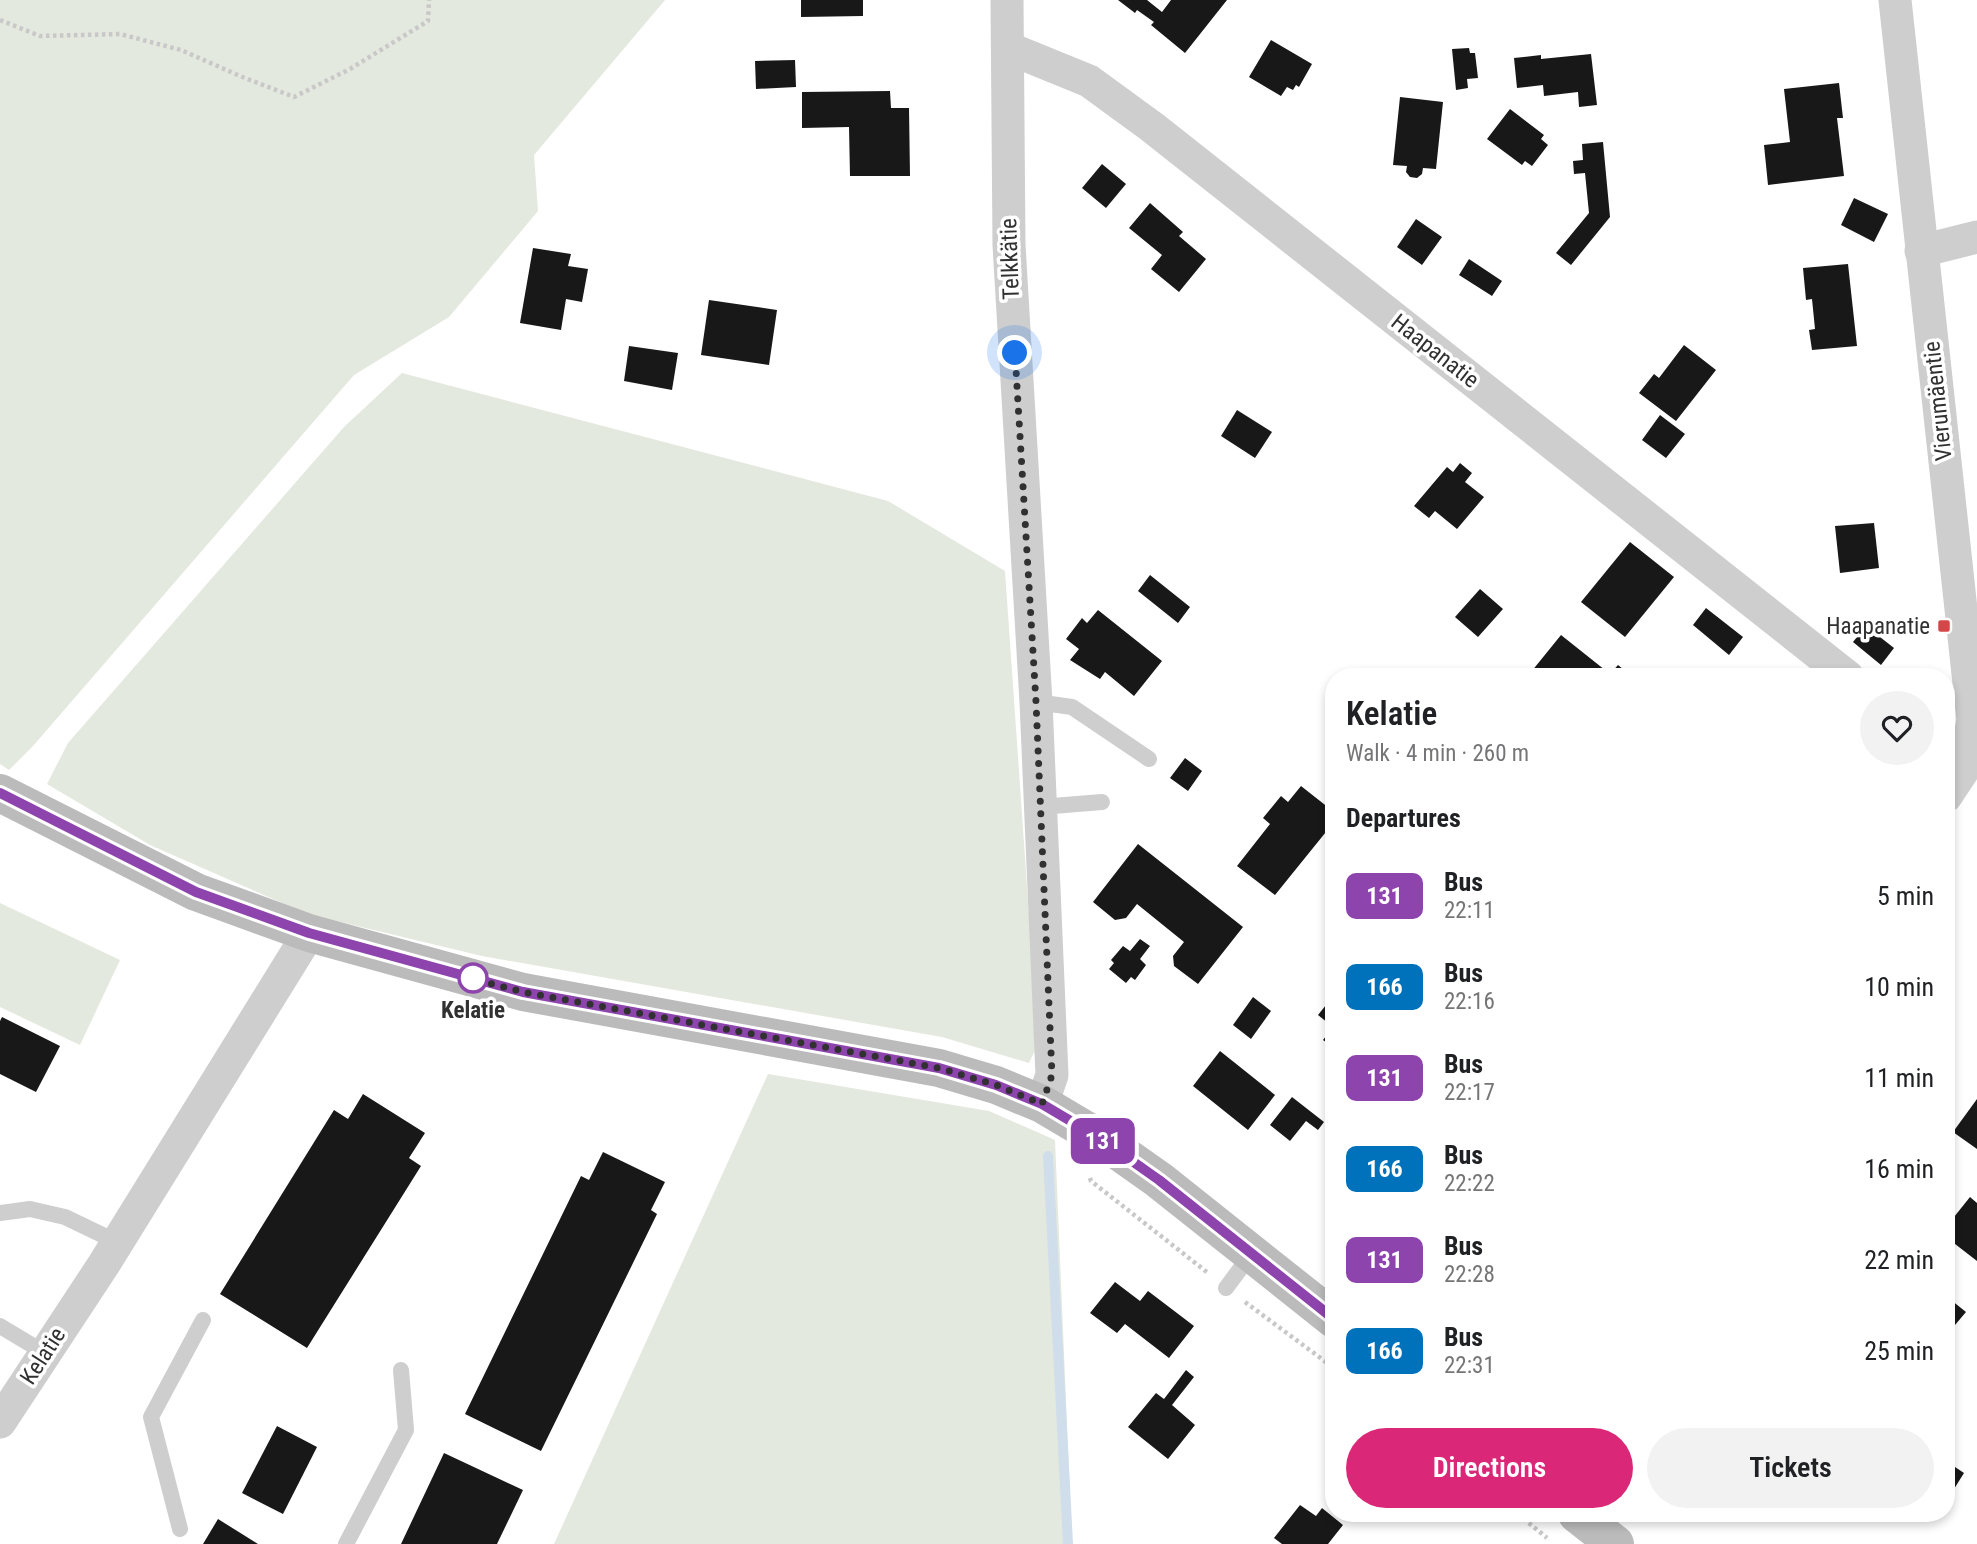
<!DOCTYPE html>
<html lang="en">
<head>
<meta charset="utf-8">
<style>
  :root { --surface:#fff; --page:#f2f2f2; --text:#202124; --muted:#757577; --accent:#db2777 }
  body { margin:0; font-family:"Roboto Condensed",sans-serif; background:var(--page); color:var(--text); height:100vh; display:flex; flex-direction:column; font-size:26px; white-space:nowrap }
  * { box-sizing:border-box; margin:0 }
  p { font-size:23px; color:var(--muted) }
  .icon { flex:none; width:38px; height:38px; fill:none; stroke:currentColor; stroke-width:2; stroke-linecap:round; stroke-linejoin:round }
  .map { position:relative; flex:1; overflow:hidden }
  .drawer { position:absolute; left:1325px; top:668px; width:630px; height:854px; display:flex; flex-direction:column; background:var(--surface); border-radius:28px; box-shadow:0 4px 10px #0003 }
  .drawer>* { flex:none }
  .badge { padding:0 14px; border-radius:10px; font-size:24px; line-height:46px }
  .you { position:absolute; width:35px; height:35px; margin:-18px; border:5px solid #fff; border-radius:50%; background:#1a73e8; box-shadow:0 0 0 10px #1a73e833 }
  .map>.badge { position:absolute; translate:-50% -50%; box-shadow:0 0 0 4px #fff }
  h2 { padding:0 21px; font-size:26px; line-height:63px }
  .round { display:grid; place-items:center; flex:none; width:74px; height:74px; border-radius:37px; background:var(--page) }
  .overview { display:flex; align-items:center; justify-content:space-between; height:119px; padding:0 21px }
  h1 { font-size:33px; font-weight:600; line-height:52px }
  .button { display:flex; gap:14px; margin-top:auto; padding:14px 21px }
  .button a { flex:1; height:80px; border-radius:42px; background:var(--accent); color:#fff; font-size:28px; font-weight:600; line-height:80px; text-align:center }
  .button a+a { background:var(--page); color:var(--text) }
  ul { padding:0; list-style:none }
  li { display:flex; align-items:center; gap:21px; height:91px; padding:0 21px }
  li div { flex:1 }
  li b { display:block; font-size:26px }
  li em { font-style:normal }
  li .badge { min-width:77px; font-weight:700; text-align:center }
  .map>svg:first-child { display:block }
  .green { fill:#e3e9de }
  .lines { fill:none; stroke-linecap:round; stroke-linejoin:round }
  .stream { stroke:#cfdeea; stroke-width:10 }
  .building { fill:#181818 }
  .path { stroke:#c8c8c8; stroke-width:4.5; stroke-dasharray:3.5 3.5; stroke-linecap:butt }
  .service { stroke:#cecece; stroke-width:16 }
  .minor { stroke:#cecece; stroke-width:33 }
  .secondary { stroke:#bbb; stroke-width:38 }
  .line-casing { stroke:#fff; stroke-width:16 }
  .line { stroke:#8e44ad; stroke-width:10 }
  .walk { stroke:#313131; stroke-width:7; stroke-dasharray:0 12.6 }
  .poi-dot { fill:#d54648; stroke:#fff; stroke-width:2.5 }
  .stop-dot { fill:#fff; stroke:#8e44ad; stroke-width:3.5 }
  .labels { text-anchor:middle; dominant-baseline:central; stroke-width:7; stroke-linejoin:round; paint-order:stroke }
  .street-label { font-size:23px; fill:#313131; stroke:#fff }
  .poi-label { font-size:23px; fill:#313131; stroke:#fff; text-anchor:end }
  .stop-label { font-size:23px; font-weight:bold; fill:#313131; stroke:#fff }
</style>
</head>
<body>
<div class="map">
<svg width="1977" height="1544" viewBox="0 0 1977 1544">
  <rect width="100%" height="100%" fill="#fff"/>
  <g class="green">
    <polygon points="0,0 665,0 534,155 538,211 449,317 354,375 33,746 9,770 0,764"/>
    <polygon points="402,373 888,501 1005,571 1038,1044 1029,1063 942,1037 482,956 307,914 150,845 47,784 68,743 344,427"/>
    <polygon points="0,903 120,960 80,1045 0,1007"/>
    <polygon points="768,1074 989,1111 1055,1140 1072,1544 554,1544"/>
  </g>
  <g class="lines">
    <polyline class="stream" points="1048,1156 1068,1544"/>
  </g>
  <g class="building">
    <polygon points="801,0 863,0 863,16 801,17"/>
    <polygon points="1118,0 1147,0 1162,12 1171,0 1227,0 1185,53 1151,25 1154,22 1137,10 1135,13"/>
    <polygon points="1271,40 1312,64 1299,87 1296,85 1293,90 1287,87 1281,96 1249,77"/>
    <polygon points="1469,48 1470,53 1475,53 1478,78 1467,79 1468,88 1456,90 1452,49"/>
    <polygon points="1591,54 1597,105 1579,107 1578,92 1544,96 1543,85 1517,88 1514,58 1541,55 1541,59"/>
    <polygon points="795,60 796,87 756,89 755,61"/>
    <polygon points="1839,83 1843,118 1837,118 1844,176 1768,185 1764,145 1790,142 1784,89"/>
    <polygon points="890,91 891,108 909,108 910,176 850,176 849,127 802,128 802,92"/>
    <polygon points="1400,97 1443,102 1436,169 1423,168 1422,174 1417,178 1410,177 1406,172 1407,166 1393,165"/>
    <polygon points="1510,109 1544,135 1541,139 1548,145 1532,166 1525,161 1522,165 1487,139"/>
    <polygon points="1603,142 1610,217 1571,265 1556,253 1589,213 1585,173 1574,174 1573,161 1583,160 1582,144"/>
    <polygon points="1102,164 1126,184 1106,208 1082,188"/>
    <polygon points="1854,198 1888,214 1874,242 1841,225"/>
    <polygon points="1150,203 1183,232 1179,236 1206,259 1179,292 1151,269 1162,255 1129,228"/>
    <polygon points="1416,219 1442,237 1422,265 1397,247"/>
    <polygon points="533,248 571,254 568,266 588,269 582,302 566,299 561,330 520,323"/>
    <polygon points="1469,259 1502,281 1492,296 1459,275"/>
    <polygon points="1848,264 1857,346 1812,350 1809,330 1815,329 1812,299 1806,300 1803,268"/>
    <polygon points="709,300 777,310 769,365 701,355"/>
    <polygon points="1684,345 1716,370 1676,421 1639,393 1654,374 1659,378"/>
    <polygon points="629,346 678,353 672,390 624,381"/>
    <polygon points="1237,410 1272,432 1255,458 1221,436"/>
    <polygon points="1660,415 1685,434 1666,458 1642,440"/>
    <polygon points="1460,463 1472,473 1465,482 1484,497 1457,529 1435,511 1429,518 1414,506 1447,467 1453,472"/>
    <polygon points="1874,523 1879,568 1840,573 1835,526"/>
    <polygon points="1630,542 1674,577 1625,637 1581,602"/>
    <polygon points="1150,575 1190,607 1178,623 1138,591"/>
    <polygon points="1480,589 1503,609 1478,637 1455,617"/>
    <polygon points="1706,608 1743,637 1729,655 1693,625"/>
    <polygon points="1098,610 1162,661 1134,696 1105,672 1100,679 1070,660 1079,649 1066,639 1082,618 1087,623"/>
    <polygon points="1866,626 1894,648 1881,665 1853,642"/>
    <polygon points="1561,635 1610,674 1618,665 1633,677 1527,677"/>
    <polygon points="1185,758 1202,771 1188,791 1170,778"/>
    <polygon points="1301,786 1334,812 1334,822 1275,895 1237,866 1270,824 1263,818 1281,796 1288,802"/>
    <polygon points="1138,844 1243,927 1198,984 1174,966 1173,956 1184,942 1137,904 1126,918 1115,920 1093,902"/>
    <polygon points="1140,939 1150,946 1140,959 1146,965 1135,980 1131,977 1126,983 1109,969 1114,963 1111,960 1123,946 1130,951"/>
    <polygon points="1334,995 1334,1048 1323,1040 1333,1027 1318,1015"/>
    <polygon points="1253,997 1271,1011 1251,1039 1233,1025"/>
    <polygon points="2,1017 60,1046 36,1092 0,1074 0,1021"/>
    <polygon points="1220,1051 1275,1095 1248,1130 1193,1086"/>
    <polygon points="363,1094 425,1133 409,1158 421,1166 307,1348 220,1294 334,1110 348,1119"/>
    <polygon points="1292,1097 1324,1122 1318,1130 1306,1121 1290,1141 1270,1125"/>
    <polygon points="1977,1099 1977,1149 1953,1132"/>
    <polygon points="603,1152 665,1182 651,1210 657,1214 541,1451 465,1414 581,1176 589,1180"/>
    <polygon points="1970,1197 1977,1203 1977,1261 1946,1237 1946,1227"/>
    <polygon points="1115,1282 1140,1301 1148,1291 1194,1326 1169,1358 1125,1324 1117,1333 1090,1313"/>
    <polygon points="1946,1296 1966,1312 1955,1325 1950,1321 1946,1327"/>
    <polygon points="1186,1370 1194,1377 1172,1405 1195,1425 1168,1459 1128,1427 1156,1393 1164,1399"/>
    <polygon points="277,1426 317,1447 283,1514 242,1493"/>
    <polygon points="444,1453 523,1490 497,1544 401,1544"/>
    <polygon points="1946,1461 1964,1473 1954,1489 1946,1484"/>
    <polygon points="1300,1505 1316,1516 1322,1508 1343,1525 1328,1544 1282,1544 1274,1538"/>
    <polygon points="218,1519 258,1544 203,1544"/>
  </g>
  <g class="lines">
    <g class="path">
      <polyline points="0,20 40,36 120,34 181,50 240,76 294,97 350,69 428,21 429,0"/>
      <polyline points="1090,1178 1091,1181 1208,1273"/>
      <polyline points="1245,1302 1334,1368"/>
      <polyline points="1518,1514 1547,1538"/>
    </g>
    <g class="service">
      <polyline points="1036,702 1072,707 1149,759"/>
      <polyline points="1040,807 1102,802"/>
      <polyline points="0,1213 30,1209 65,1217 117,1242"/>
      <polyline points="1226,1288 1252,1253"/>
      <polyline points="0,1326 45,1353"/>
      <polyline points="180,1529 151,1417 203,1320"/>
      <polyline points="346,1544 406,1430 401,1370"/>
    </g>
    <g class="minor">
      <polyline points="1007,0 1009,245 1036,702 1052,1075 1042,1104"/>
      <polyline points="1895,0 1973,720 1964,769 1946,796"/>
      <polyline points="1008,48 1089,81 1152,127 1848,677"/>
      <polyline points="1921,251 1977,237"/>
      <polyline points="0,1422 104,1264 309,933"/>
    </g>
    <g class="secondary">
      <polyline points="0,793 196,892 309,933 523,992 939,1068 996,1085 1042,1104 1101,1139 1159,1180 1334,1319"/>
      <polyline points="1577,1514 1615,1544"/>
    </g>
  </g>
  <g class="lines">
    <g class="line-casing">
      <polyline id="line" points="0,793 196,892 309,933 523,992 939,1068 996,1085 1042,1104 1101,1139 1159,1180 1334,1319"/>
    </g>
    <use href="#line" class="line"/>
    <polyline class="walk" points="473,978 470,978 523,992 939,1068 996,1085 1042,1104 1052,1075 1036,702 1015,353"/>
  </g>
  <rect class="poi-dot" x="1937" y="619" width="14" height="14" rx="3.5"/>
  <circle class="stop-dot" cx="473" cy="978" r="14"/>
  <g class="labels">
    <g class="street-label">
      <text transform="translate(1010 259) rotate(-92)">Telkkätie</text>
      <text transform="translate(1435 351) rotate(38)">Haapanatie</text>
      <text transform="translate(1938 401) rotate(-96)">Vierumäentie</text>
      <text transform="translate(43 1356) rotate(-57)">Kelatie</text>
    </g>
    <g class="poi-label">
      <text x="1930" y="626">Haapanatie</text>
    </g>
    <g class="stop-label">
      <text x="473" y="1010">Kelatie</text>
    </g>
  </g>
</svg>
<div class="you" style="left:1015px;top:353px"></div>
<b class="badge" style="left:1103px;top:1141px;background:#8e44ad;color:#fff">131</b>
<section class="drawer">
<div class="overview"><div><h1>Kelatie</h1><p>Walk · 4 min · 260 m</p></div><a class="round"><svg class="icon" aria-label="heart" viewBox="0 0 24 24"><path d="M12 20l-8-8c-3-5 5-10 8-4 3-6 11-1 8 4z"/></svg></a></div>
<h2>Departures</h2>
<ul>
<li><span class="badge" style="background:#8e44ad;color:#fff">131</span><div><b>Bus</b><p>22:11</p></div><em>5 min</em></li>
<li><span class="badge" style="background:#0072bc;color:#fff">166</span><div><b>Bus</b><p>22:16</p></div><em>10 min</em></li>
<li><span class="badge" style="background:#8e44ad;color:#fff">131</span><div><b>Bus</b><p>22:17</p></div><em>11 min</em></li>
<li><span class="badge" style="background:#0072bc;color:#fff">166</span><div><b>Bus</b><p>22:22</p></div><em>16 min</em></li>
<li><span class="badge" style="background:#8e44ad;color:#fff">131</span><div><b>Bus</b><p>22:28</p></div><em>22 min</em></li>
<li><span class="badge" style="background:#0072bc;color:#fff">166</span><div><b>Bus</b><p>22:31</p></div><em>25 min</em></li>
</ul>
<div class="button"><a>Directions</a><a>Tickets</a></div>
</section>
</div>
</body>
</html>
